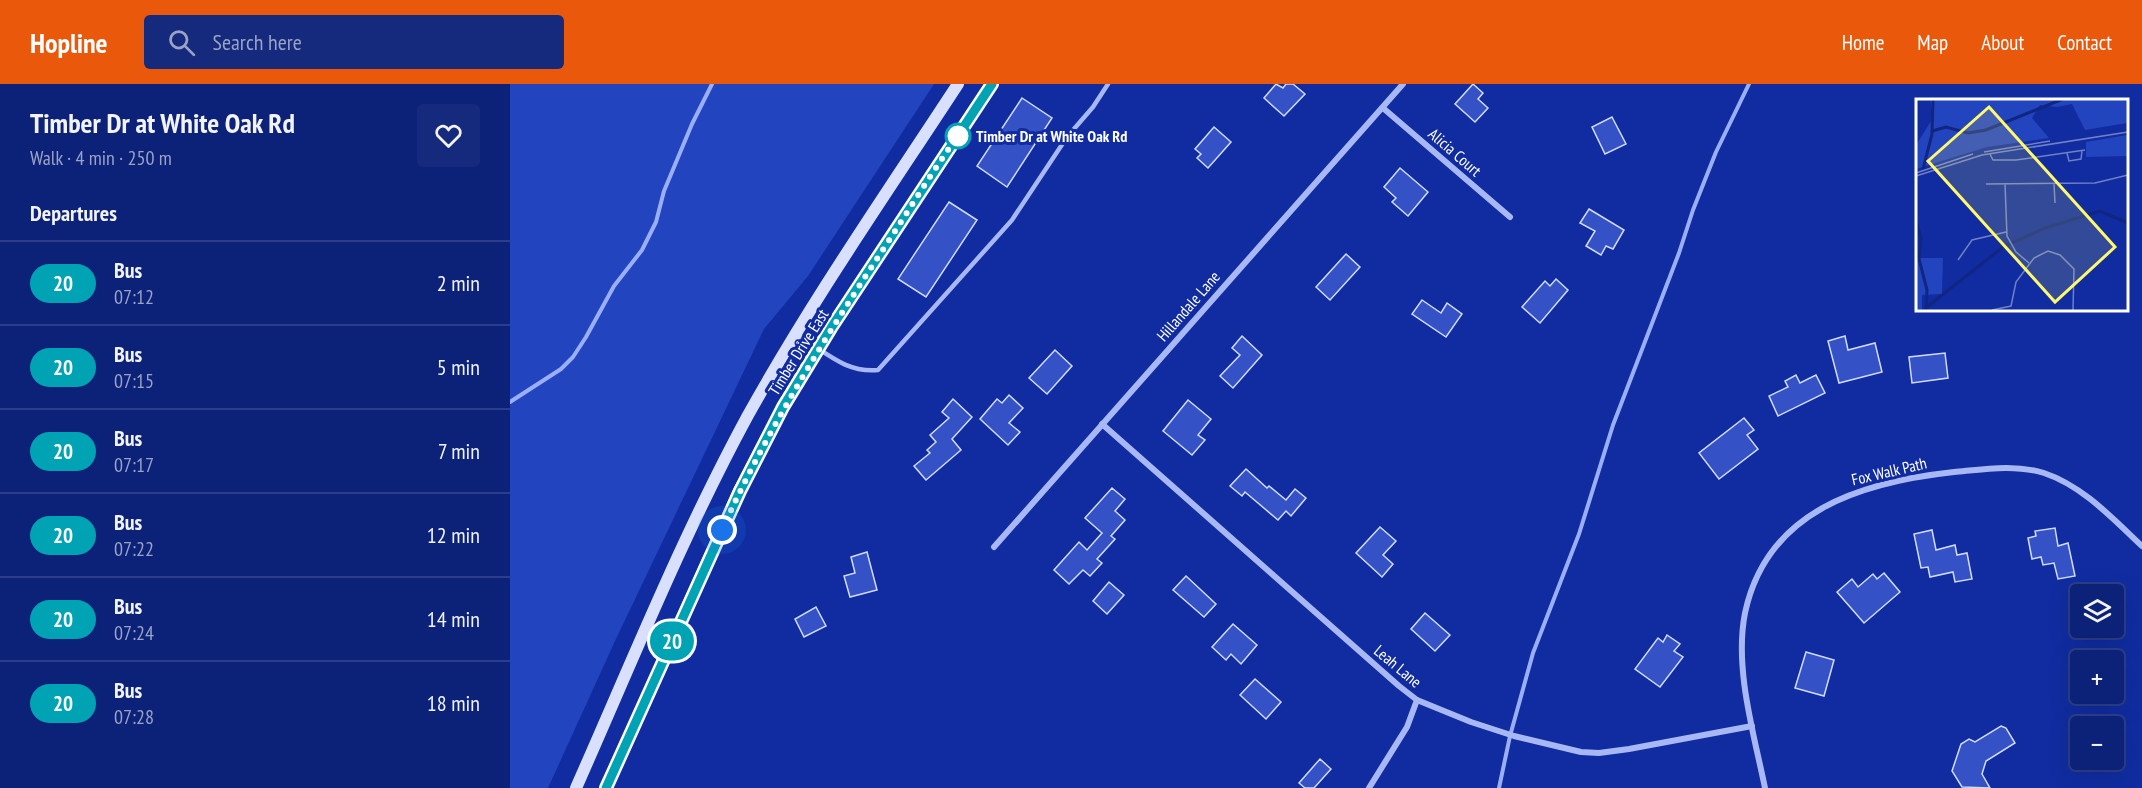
<!DOCTYPE html>
<html lang="en">
<head>
<meta charset="utf-8">
<style>
  :root { --surface:#0c2178; --page:#15297d; --text:#f1f3f6; --muted:#9aa3c6; --line:#2c3e8a; --accent:#ea580c }
  body { margin:0; font-family:"PT Sans Narrow",sans-serif; background:var(--page); color:var(--text); height:100vh; display:flex; flex-direction:column; font-size:22px; white-space:nowrap }
  * { box-sizing:border-box; margin:0 }
  p { font-size:20px; color:var(--muted) }
  .icon { flex:none; width:33px; height:33px; fill:none; stroke:currentColor; stroke-width:2; stroke-linecap:round; stroke-linejoin:round }
  .map { position:relative; flex:1; overflow:hidden }
  .details { display:flex; flex-direction:column; background:var(--surface); width:510px }
  .details>* { flex:none }
  .badge { padding:0 12px; border-radius:20px; font-size:21px; line-height:39px }
  .fabs { position:absolute; left:1560px; top:500px; display:grid; gap:12px }
  .fabs a { display:grid; place-items:center; width:54px; height:54px; border-radius:6px; background:var(--surface); box-shadow:0 6px 24px #0002,0 0 0 2px var(--line); font-size:30px }
  .you { position:absolute; width:30px; height:30px; margin:-15px; border:4px solid #fff; border-radius:50%; background:#1a73e8; box-shadow:0 0 0 9px #1a73e833 }
  .map>.badge { position:absolute; translate:-50% -50%; box-shadow:0 0 0 3px #fff }
  h2 { padding:0 30px; font-size:22px; line-height:54px }
  .round { display:grid; place-items:center; flex:none; width:63px; height:63px; border-radius:6px; background:var(--page) }
  .overview { display:flex; align-items:center; justify-content:space-between; height:102px; padding:0 30px }
  h1 { font-size:28px; font-weight:800; line-height:45px }
  ul { padding:0; list-style:none }
  li { display:flex; align-items:center; gap:18px; height:84px; padding:0 30px; border-top:2px solid var(--line) }
  li div { flex:1 }
  li b { display:block; font-size:22px }
  li em { font-style:normal }
  li .badge { min-width:66px; font-weight:700; text-align:center }
  header { display:flex; align-items:center; gap:36px; box-sizing:border-box; height:84px; padding:0 30px; background:var(--accent); color:#fff }
  header strong { font-size:28px }
  nav { display:flex; gap:33px; margin-inline-start:auto; font-size:21px }
  .search { width:420px; height:54px; background:var(--page); display:flex; align-items:center; gap:15px; box-sizing:border-box; padding:0 21px; border-radius:6px; color:var(--muted); font-size:22px }
  main { display:flex; flex:1; min-height:0 }
  .map>svg:first-child { display:block }
  .green { fill:#2344bf }
  .lines { fill:none; stroke-linecap:round; stroke-linejoin:round }
  .stream { stroke:#99aff9; stroke-width:4 }
  .building { fill:#3452c5; stroke:#d1dbfe; stroke-width:1.5 }
  .lane { stroke:#a8b8f5; stroke-width:4.5 }
  .street { stroke:#a8b8f5; stroke-width:6 }
  .secondary { stroke:#d8e0fe; stroke-width:12 }
  .line-casing { stroke:#fff; stroke-width:14 }
  .line { stroke:#00a3b4; stroke-width:9 }
  .walk { stroke:#fff; stroke-width:6; stroke-dasharray:0 10.8 }
  .stop-dot { fill:#fff; stroke:#00a3b4; stroke-width:3 }
  .labels { text-anchor:middle; dominant-baseline:central; stroke-width:6; stroke-linejoin:round; paint-order:stroke }
  .stop-label { font-size:16px; font-weight:bold; fill:#fff; stroke:#102ca0; text-anchor:start }
  .street-label { font-size:16px; fill:#fff; stroke:#102ca0 }
  .inset-river { fill:none; stroke:#102681; stroke-width:3 }
  .inset-road { fill:none; stroke:#7080c6; stroke-width:1.5 }
  .view { fill:#fff86c; fill-opacity:0.15; stroke:#fff86c; stroke-width:3 }
  .inset-edge { fill:none; stroke:#fff; stroke-width:3 }
</style>
</head>
<body>
<header>
<strong>Hopline</strong>
<div class="search"><svg class="icon" aria-label="search" viewBox="0 0 24 24"><circle cx="10" cy="10" r="6"/><path d="M15 15l6 6"/></svg>Search here</div>
<nav><a>Home</a><a>Map</a><a>About</a><a>Contact</a></nav>
</header>
<main>
<section class="details">
<div class="overview"><div><h1>Timber Dr at White Oak Rd</h1><p>Walk · 4 min · 250 m</p></div><a class="round"><svg class="icon" aria-label="heart" viewBox="0 0 24 24"><path d="M12 20l-8-8c-3-5 5-10 8-4 3-6 11-1 8 4z"/></svg></a></div>
<h2>Departures</h2>
<ul>
<li><span class="badge" style="background:#00a3b4;color:#fff">20</span><div><b>Bus</b><p>07:12</p></div><em>2 min</em></li>
<li><span class="badge" style="background:#00a3b4;color:#fff">20</span><div><b>Bus</b><p>07:15</p></div><em>5 min</em></li>
<li><span class="badge" style="background:#00a3b4;color:#fff">20</span><div><b>Bus</b><p>07:17</p></div><em>7 min</em></li>
<li><span class="badge" style="background:#00a3b4;color:#fff">20</span><div><b>Bus</b><p>07:22</p></div><em>12 min</em></li>
<li><span class="badge" style="background:#00a3b4;color:#fff">20</span><div><b>Bus</b><p>07:24</p></div><em>14 min</em></li>
<li><span class="badge" style="background:#00a3b4;color:#fff">20</span><div><b>Bus</b><p>07:28</p></div><em>18 min</em></li>
</ul>
</section>
<div class="map">
<svg width="1632" height="704" viewBox="0 0 1632 704">
  <rect width="100%" height="100%" fill="#102ca0"/>
  <polygon class="green" points="0,0 424,0 298,192 254,245 105,557 38,704 0,704"/>
  <g class="lines">
    <g class="stream">
      <polyline points="0,318 51,285 63,273 76,253 104,202 132,166 146,138 154,107 182,40 202,0"/>
      <polyline points="989,704 1000,652 1023,569 1069,450 1103,341 1169,169 1183,126 1206,68 1239,0"/>
    </g>
  </g>
  <g class="building">
    <polygon points="766,0 773,4 776,0 783,0 795,10 774,32 754,14"/>
    <polygon points="963,0 973,9 968,15 978,24 965,38 945,20"/>
    <polygon points="512,14 542,34 497,103 467,82"/>
    <polygon points="1102,33 1116,60 1095,70 1082,43"/>
    <polygon points="704,43 721,58 698,84 687,74 691,70 685,65"/>
    <polygon points="890,84 918,108 898,132 882,118 886,114 874,103"/>
    <polygon points="439,118 467,136 416,213 388,195"/>
    <polygon points="1079,125 1114,146 1103,165 1096,162 1091,171 1076,162 1085,147 1070,139"/>
    <polygon points="836,170 850,183 820,216 806,203"/>
    <polygon points="1046,195 1058,206 1030,239 1012,223 1035,197 1040,202"/>
    <polygon points="912,216 931,229 937,219 952,230 936,253 902,230"/>
    <polygon points="732,252 752,271 723,304 710,292 730,271 722,264"/>
    <polygon points="1335,252 1338,266 1365,259 1372,288 1329,299 1318,257"/>
    <polygon points="545,266 562,282 537,310 519,294"/>
    <polygon points="1435,269 1438,294 1402,299 1399,273"/>
    <polygon points="1286,291 1290,299 1306,291 1315,309 1268,332 1259,312 1278,303 1275,297"/>
    <polygon points="499,311 513,324 499,339 510,348 498,361 470,335 487,315 492,319"/>
    <polygon points="443,315 462,333 442,355 451,366 416,396 404,382 420,369 417,366 426,358 420,351 439,334 432,328"/>
    <polygon points="678,316 701,335 688,351 695,356 682,371 653,347"/>
    <polygon points="1234,334 1244,346 1237,351 1248,365 1209,395 1189,369"/>
    <polygon points="736,385 757,404 759,402 776,416 785,405 796,414 781,432 776,427 768,436 735,408 732,412 720,402"/>
    <polygon points="602,404 615,415 605,427 615,436 601,452 605,455 587,475 592,479 580,492 573,486 559,500 544,486 569,458 577,466 592,449 575,434"/>
    <polygon points="870,443 886,457 873,471 883,480 872,493 846,469"/>
    <polygon points="1545,444 1548,462 1558,459 1565,492 1548,495 1544,479 1533,481 1531,473 1522,475 1518,454 1526,452 1525,447"/>
    <polygon points="1422,446 1426,466 1445,461 1447,471 1457,469 1462,495 1445,498 1443,488 1420,493 1418,483 1411,484 1404,450"/>
    <polygon points="357,468 367,506 340,513 334,492 345,489 341,473"/>
    <polygon points="1374,489 1390,508 1354,539 1327,508 1342,495 1348,503 1363,490 1367,495"/>
    <polygon points="676,492 706,520 694,533 663,506"/>
    <polygon points="599,498 614,511 597,530 583,517"/>
    <polygon points="306,523 316,542 294,553 285,535"/>
    <polygon points="915,529 940,551 925,567 901,545"/>
    <polygon points="723,540 747,561 731,580 721,570 716,576 702,563"/>
    <polygon points="1157,551 1170,560 1164,567 1173,573 1150,603 1125,585 1148,554 1153,558"/>
    <polygon points="1296,568 1324,576 1314,612 1285,604"/>
    <polygon points="745,595 771,618 756,635 730,611"/>
    <polygon points="1491,642 1496,644 1505,659 1476,677 1472,690 1480,704 1452,703 1442,687 1451,660 1459,655 1465,658"/>
    <polygon points="810,675 821,685 804,704 795,704 789,699"/>
  </g>
  <g class="lines">
    <path class="lane" d="M287,251C315,267 334,289 368,286L502,136L557,53L583,23L598,0"/>
    <g class="street">
      <polyline points="873,24 1000,133"/>
      <polyline points="592,340 889,602 907,616 961,638 1004,652 1071,668 1089,669 1119,665 1242,642"/>
      <polyline points="484,463 893,0"/>
      <polyline points="859,704 897,643 907,616"/>
      <path d="M1255,704C1244,650 1224,584 1235,529C1257,426 1352,398 1444,388C1475,385 1505,380 1534,389C1573,402 1603,435 1632,462"/>
    </g>
    <g class="secondary">
      <path d="M66,704C121,580 172,453 237,333C301,218 376,110 448,0"/>
      <polyline points="96,704 229,407 273,323 321,244 482,0"/>
    </g>
  </g>
  <g class="lines">
    <g class="line-casing">
      <polyline id="line" points="96,704 230,407 273,323 321,244 482,0"/>
    </g>
    <use href="#line" class="line"/>
    <path class="walk" d="M212,446C258,344 316,252 378,158C401,123 423,86 448,52"/>
  </g>
  <circle class="stop-dot" cx="448" cy="52" r="12"/>
  <g class="labels">
    <g class="stop-label">
      <text x="466" y="52">Timber Dr at White Oak Rd</text>
    </g>
    <g class="street-label">
      <text transform="translate(945 68) rotate(41)">Alicia Court</text>
      <text transform="translate(678 222) rotate(-49)">Hillandale Lane</text>
      <text transform="translate(288 268) rotate(-58)">Timber Drive East</text>
      <text transform="translate(1379 387) rotate(-13)">Fox Walk Path</text>
      <text transform="translate(888 582) rotate(40)">Leah Lane</text>
    </g>
  </g>
  <g transform="translate(1406 15)">
    <rect width="212" height="212" fill="#102ca0"/>
    <path d="M14,0H211V24L169,31L156,5L141,8L124,6L116,19L133,39L71,48L0,70V46L17,19ZM211,36V57L170,58V43ZM0,159H27L26,195L6,196V211H0Z" fill="#2344bf"/>
    <path class="inset-river" d="M16,32L30,28L52,34L70,31L147,0M7,70L16,35L17,0M0,122L5,139L3,160L11,191L10,211M11,208L87,148L129,129L184,112L212,124"/>
    <path class="inset-road" d="M68,53L134,42M151,54L153,62L165,60L166,52M74,55L77,61H100L169,51M0,74L57,55M0,77L66,56L212,33M70,85L179,84L212,76M89,85L91,137L100,153L113,164M138,85L139,104M42,161L56,141L90,133M76,211L95,207L100,183L118,159L132,152L144,156L158,170L157,211"/>
    <path class="view" d="M73,8L199,148L139,203L12,62Z"/>
    <rect width="212" height="212" class="inset-edge"/>
  </g>
</svg>
<div class="fabs">
<a><svg class="icon" aria-label="layers" viewBox="0 0 24 24"><path d="M12 4l9 5-9 5-9-5zM3 14l9 5 9-5"/></svg></a>
<a>+</a>
<a>−</a>
</div>
<div class="you" style="left:212px;top:446px"></div>
<b class="badge" style="left:162px;top:557px;background:#00a3b4;color:#fff">20</b>
</div>
</main>
</body>
</html>
